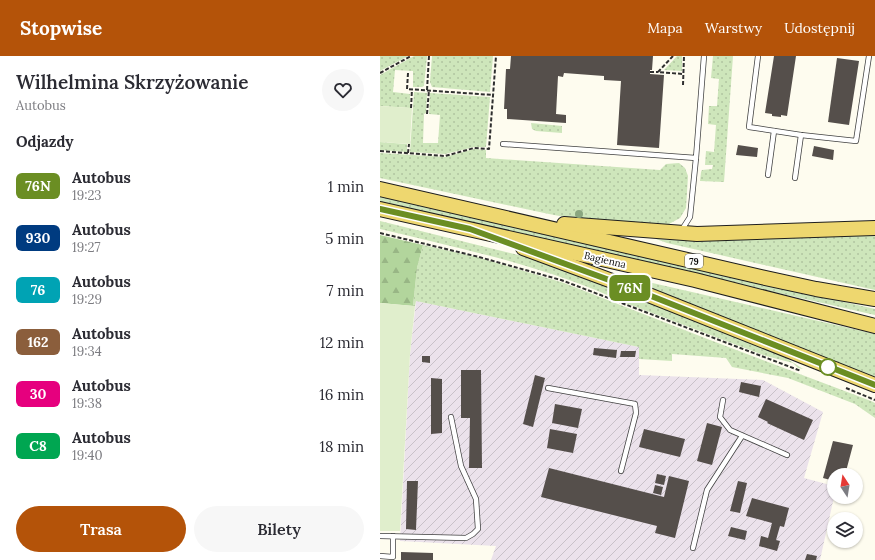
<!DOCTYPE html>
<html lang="pl">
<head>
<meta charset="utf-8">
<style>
  :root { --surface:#fff; --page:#f7f7f7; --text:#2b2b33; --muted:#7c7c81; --accent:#b45309 }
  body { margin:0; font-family:Lora,serif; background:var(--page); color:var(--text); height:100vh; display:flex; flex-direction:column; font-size:15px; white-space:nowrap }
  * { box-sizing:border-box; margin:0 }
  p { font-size:13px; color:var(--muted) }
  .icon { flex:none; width:22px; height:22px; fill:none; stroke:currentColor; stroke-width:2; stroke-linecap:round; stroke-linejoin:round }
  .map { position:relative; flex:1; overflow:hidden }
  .drawer { display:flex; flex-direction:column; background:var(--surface); width:380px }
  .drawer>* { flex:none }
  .badge { padding:0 8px; border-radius:6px; font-size:14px; line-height:26px }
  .needle { width:26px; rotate:348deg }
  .buttons { position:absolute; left:447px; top:412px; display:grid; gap:8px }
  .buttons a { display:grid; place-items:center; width:36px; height:36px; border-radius:50%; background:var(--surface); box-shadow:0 1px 3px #0004; font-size:20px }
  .map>.badge { position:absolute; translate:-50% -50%; box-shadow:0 0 0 2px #fff }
  h2 { padding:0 16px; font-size:15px; line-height:36px }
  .round { display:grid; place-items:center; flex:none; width:42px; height:42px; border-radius:21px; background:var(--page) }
  .head { display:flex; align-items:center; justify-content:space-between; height:68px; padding:0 16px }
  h1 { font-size:19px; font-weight:600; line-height:30px }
  .primary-button { display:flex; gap:8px; margin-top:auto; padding:8px 16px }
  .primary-button a { flex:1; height:46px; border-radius:24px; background:var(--accent); color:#fff; font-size:16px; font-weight:600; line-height:46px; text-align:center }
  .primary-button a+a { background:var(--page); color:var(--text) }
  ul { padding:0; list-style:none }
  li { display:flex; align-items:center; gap:12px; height:52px; padding:0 16px }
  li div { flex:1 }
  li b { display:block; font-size:15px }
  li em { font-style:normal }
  li .badge { min-width:44px; font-weight:700; text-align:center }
  header { display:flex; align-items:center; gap:24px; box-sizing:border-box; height:56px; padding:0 20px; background:var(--accent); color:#fff }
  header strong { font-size:19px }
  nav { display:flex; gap:22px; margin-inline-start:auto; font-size:14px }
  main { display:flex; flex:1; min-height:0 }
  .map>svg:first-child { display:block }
  .industrial { fill:url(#industrial-furrows) }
  .grass { fill:url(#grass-dots) }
  .forest { fill:url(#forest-firs) }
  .pitch { fill:#e0eecc }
  .building { fill:#554f4b }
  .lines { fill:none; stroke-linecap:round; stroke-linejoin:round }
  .lane-casing { stroke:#404040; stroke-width:6 }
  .primary-casing { stroke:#1e1e1e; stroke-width:16 }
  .path { stroke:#2f2f2f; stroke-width:2; stroke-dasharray:4 2; stroke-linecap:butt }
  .lane { stroke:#fff; stroke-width:4.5 }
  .primary { stroke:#eed76f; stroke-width:14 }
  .tree { fill:#8aa67f }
  .line-casing { stroke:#fff; stroke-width:9 }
  .line { stroke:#6b8e23; stroke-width:6 }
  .stop-dot { fill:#fff; stroke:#6b8e23; stroke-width:2 }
  .labels { text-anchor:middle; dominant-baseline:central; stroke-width:4; stroke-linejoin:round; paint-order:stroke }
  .shield { fill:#fff; stroke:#565656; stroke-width:1 }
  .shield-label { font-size:9px; font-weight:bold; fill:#0d0d0d }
  .street-label { font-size:10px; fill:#0d0d0d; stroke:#fff }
</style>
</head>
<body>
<header>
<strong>Stopwise</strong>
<nav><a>Mapa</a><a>Warstwy</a><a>Udostępnij</a></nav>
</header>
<main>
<section class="drawer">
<div class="head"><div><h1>Wilhelmina Skrzyżowanie</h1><p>Autobus</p></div><a class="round"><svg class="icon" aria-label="heart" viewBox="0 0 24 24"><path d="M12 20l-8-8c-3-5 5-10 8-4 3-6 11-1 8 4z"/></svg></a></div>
<h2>Odjazdy</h2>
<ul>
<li><span class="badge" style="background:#6b8e23;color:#fff">76N</span><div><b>Autobus</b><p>19:23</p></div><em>1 min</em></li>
<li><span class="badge" style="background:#003b80;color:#fff">930</span><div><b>Autobus</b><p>19:27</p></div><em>5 min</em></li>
<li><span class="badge" style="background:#00a3b4;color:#fff">76</span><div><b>Autobus</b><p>19:29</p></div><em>7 min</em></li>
<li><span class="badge" style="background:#8b5e3c;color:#fff">162</span><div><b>Autobus</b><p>19:34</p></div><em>12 min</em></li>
<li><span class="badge" style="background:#e6007e;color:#fff">30</span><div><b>Autobus</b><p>19:38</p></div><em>16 min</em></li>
<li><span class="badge" style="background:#00a651;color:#fff">C8</span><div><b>Autobus</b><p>19:40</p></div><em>18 min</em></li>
</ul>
<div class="primary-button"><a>Trasa</a><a>Bilety</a></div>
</section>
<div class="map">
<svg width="495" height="504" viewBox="0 0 495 504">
  <defs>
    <pattern id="industrial-furrows" width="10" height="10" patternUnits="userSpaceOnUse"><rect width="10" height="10" fill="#ebe2eb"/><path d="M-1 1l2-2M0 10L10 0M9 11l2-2" fill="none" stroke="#c8c1c8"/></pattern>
    <pattern id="grass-dots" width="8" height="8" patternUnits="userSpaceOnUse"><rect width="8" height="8" fill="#cee6bb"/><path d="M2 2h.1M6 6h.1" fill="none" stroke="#b0c4a0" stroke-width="1.8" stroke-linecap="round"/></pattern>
    <pattern id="forest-firs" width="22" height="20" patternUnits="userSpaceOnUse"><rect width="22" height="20" fill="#b2d59c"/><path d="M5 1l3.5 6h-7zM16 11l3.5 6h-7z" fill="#98b685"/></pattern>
  </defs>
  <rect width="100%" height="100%" fill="#fefcef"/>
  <polygon class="industrial" points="36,245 259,291 259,319 383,324 443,356 424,422 454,430 454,441 440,504 111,504 116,490 20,485 30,298"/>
  <g class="grass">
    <polygon points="0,0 28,0 0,15"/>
    <polygon points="34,0 47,0 44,30 42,31 33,31 33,15 15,14 13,36 30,38 30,52 0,50 0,19"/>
    <polygon points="52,0 113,0 110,36 52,31 50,26"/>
    <polygon points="297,0 302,0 302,15 284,14"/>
    <polygon points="333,0 353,0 344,126 320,125 321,116 322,114 332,113 333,109 325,109 326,95 334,96 336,69 328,68 329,50 337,50 339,23 331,22"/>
    <polygon points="34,36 47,37 46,57 44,58 43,87 58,87 60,59 49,58 50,37 110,41 106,91 94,91 65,98 30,96"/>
    <polygon points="151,67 182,70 182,77 156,75 152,73"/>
    <polygon points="0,86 27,88 27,96 0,94"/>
    <polygon points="94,93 106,94 106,102 280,114 286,108 299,107 305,112 308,120 306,152 300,162 289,168 277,172 190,162 169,158 0,122 0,97 65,101"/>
    <polygon points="0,140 495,253 495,259 0,146"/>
    <path d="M0,165L159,204L199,218L400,298L423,313L418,312L413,307L386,300L243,246C166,210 82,193 0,173Z"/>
    <path d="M495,178V234L287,187L276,183C349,186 422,182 495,178Z"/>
    <polygon points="43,189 97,201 184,227 330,284 491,345 495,347 495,362 475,348 408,322 352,311 346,302 292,298 292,305 259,303 259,291 36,245 35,250 33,250 37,212"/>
    <polygon points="242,220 495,278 495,322 240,221"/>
  </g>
  <polygon class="forest" points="0,179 43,189 37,212 33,250 0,247"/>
  <g class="pitch">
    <polygon points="0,50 32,52 30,88 0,86"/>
    <polygon points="0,247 35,250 30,298 20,475 0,475"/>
  </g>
  <g class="building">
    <polygon points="131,0 273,0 272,14 270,14 270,18 284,19 279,92 237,89 241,25 224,24 224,20 184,17 183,21 178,20 176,58 186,59 186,67 127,63 127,53 124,53 126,13 130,13"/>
    <polygon points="394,0 416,0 407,60 401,59 401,61 392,60 392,58 385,57"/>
    <polygon points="457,2 479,5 469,69 448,66"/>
    <polygon points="358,89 378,92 377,101 356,99"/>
    <polygon points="434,90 454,94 453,104 432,100"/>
    <polygon points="214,292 237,294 236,302 213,299"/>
    <polygon points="241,295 256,295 255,301 240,301"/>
    <polygon points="42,300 50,300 50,307 42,306"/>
    <polygon points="81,314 101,314 102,412 89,412 90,362 81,362"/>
    <polygon points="155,319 165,322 153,371 143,368"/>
    <polygon points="51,322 62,323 62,377 51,378"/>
    <polygon points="361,326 381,330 379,341 359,336"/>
    <polygon points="386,343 433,364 424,384 387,367 388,366 378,361"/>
    <polygon points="175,348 202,353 198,372 172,367"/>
    <polygon points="327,367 342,371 332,409 317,405"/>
    <polygon points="170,373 197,378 193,397 167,392"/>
    <polygon points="264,373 305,383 300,401 259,391"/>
    <polygon points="453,385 473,389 465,419 454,419 454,425 443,422"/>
    <polygon points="169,412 284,441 289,420 309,425 295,482 275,477 277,470 161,441"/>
    <polygon points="277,418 286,420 284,429 275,427"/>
    <polygon points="27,425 38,425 36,474 26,473"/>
    <polygon points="358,425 367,427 360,457 350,455"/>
    <polygon points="275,429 283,431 281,439 273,437"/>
    <polygon points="372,442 409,452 404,471 400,470 396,484 400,485 397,495 379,490 381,480 388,482 392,467 366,460"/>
    <polygon points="351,471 367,475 365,484 348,480"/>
    <polygon points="21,496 53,497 53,504 21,504"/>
    <polygon points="427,498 437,500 436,504 425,504"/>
  </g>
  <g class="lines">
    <g class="lane-casing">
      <g id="lane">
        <polyline points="378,0 369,71 421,79 476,85 489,0"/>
        <polyline points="123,88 316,102 324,0"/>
        <polyline points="388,119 394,75"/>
        <polyline points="415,122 421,79"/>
        <polyline points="301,175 310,161 316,102"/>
        <polyline points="168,332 255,348 256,357 241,415"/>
        <polyline points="343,344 340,361 350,374 407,399"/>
        <polyline points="0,480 86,482 93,478 98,473 96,443 81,410 71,361"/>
        <polyline points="313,492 327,434 362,380"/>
        <polyline points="0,500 13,501 13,480"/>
      </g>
    </g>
    <g class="primary-casing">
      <g id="primary">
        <polyline points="0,133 381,221 436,233 495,243"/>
        <polyline points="0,153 315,224 495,270"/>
        <polyline points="184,168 317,178 495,172"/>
        <polyline points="143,192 251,232 495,329"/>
      </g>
    </g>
    <g class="path">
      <polyline points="293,0 278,16 303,18"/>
      <polyline points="270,16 278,16"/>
      <polyline points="0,17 31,0"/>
      <polyline points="28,17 27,33 113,39"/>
      <polyline points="303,29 304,0"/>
      <polyline points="47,34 49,0"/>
      <polyline points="31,52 32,33"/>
      <polyline points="47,58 49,34"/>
      <polyline points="0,95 65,100 94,92 109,93 116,0"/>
      <polyline points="28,97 29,88"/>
      <polyline points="0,177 99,201 181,224 421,315"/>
      <polyline points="466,332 495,344"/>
    </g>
    <use href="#lane" class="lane"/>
    <use href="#primary" class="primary"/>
  </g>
  <circle class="tree" cx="199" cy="158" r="4"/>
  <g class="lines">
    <g class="line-casing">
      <polyline id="line" points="0,153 90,173 251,232 495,329"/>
    </g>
    <use href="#line" class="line"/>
  </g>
  <circle class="stop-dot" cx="448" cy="311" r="8"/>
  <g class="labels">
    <rect class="shield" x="305" y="198" width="18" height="14" rx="3"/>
    <g class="shield-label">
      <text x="314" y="205">79</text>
    </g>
    <g class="street-label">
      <text transform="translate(225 204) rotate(13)">Bagienna</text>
    </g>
  </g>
</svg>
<div class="buttons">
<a><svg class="needle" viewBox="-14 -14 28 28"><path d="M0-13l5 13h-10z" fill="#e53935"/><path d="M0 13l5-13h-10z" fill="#7c7c81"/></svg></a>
<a><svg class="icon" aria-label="layers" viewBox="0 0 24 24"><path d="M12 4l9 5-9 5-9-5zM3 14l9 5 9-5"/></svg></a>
</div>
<b class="badge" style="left:250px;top:232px;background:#6b8e23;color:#fff">76N</b>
</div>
</main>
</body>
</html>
